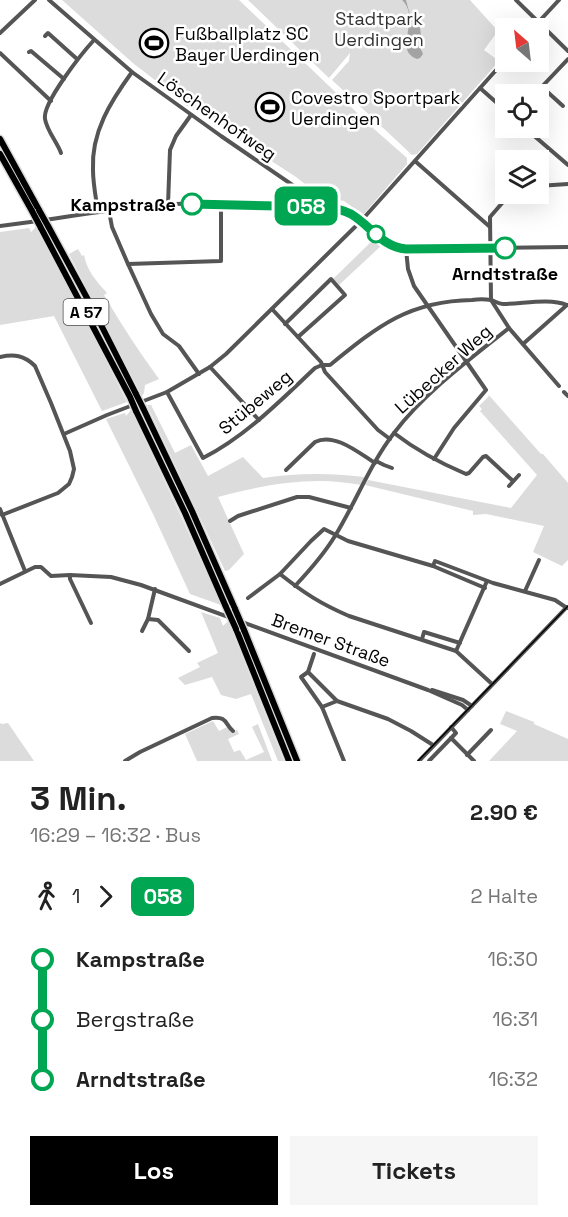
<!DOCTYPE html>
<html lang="de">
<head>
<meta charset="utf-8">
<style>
  :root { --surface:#fff; --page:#f6f6f6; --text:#222; --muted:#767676; --accent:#000 }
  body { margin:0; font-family:"Space Grotesk",sans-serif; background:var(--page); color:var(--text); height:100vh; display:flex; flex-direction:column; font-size:22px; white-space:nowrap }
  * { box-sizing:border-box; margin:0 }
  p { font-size:20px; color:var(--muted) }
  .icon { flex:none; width:33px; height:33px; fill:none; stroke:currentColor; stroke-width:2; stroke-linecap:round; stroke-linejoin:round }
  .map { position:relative; height:761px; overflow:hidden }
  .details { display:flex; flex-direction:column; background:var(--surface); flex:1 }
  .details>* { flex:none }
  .badge { padding:0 12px; border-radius:9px; font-size:21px; line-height:39px }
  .needle { width:39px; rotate:332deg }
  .controls { position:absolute; left:495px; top:18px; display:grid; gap:12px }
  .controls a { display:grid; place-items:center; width:54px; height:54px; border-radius:0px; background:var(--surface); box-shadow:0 6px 24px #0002; font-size:30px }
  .map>.badge { position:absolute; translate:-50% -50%; box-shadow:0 0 0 3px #fff }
  .legs { display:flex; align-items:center; gap:9px; height:66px; padding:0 30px; font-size:20px }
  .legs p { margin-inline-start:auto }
  .overview { display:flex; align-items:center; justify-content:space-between; height:102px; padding:0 30px }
  h1 { font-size:33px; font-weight:700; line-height:45px }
  .button { display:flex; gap:12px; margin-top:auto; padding:12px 30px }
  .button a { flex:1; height:69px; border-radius:0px; background:var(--accent); color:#fff; font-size:24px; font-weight:700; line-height:69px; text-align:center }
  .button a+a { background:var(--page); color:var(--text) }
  ul { padding:0 30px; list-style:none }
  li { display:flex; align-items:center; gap:21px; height:60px; font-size:22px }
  li i { display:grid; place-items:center; width:9px; height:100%; margin:0 8px; background:currentColor }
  li i::after { content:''; width:15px; height:15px; margin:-8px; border:4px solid; border-radius:50%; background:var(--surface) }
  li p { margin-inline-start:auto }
  li:first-child i { background:linear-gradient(#0000 50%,currentColor 0) }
  li:last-child i { background:linear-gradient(currentColor 50%,#0000 0) }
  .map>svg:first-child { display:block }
  .green { fill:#dcdcdc }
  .water { fill:#a3a3a3 }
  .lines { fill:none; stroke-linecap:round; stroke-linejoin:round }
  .highway-casing { stroke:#dbdbdb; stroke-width:9 }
  .minor { stroke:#555; stroke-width:4 }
  .highway { stroke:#000; stroke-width:6 }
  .tram { stroke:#000; stroke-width:1.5 }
  .highway-bridge-casing { stroke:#dbdbdb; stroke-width:9; stroke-linecap:butt }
  .highway-bridge { stroke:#000; stroke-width:6 }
  .line-1-casing { stroke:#fff; stroke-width:14 }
  .line-1 { stroke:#00a651; stroke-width:9 }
  .stop-1-dot { fill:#fff; stroke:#00a651; stroke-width:3 }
  .labels { text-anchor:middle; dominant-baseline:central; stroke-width:5; stroke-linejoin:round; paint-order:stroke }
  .shield { fill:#fff; stroke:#4c4c4c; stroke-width:1.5 }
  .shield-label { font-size:16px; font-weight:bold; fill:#000 }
  .park-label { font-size:18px; fill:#333; stroke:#fff }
  .poi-label { font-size:18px; fill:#000; stroke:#fff; text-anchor:start }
  .street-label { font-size:18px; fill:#000; stroke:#fff }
  .stop-label { font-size:18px; font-weight:bold; fill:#000; stroke:#fff; text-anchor:end }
</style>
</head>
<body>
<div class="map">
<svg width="568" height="761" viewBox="0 0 568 761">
  <rect width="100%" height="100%" fill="#fff"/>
  <g class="green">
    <polygon points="62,0 239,0 374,129 407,158 407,164 363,215 344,201 321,197 296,177 239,140 203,111 199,113 182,103 189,93 172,81 164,87 134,64"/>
    <path d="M248,0H402C415,14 410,37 410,55L417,59L422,50C418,43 421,30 419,21L411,18L406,0H470L498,31L484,50L499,61L417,154L412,155L332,80L349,61L350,53L329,78Z"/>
    <polygon points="36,227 84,317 127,402 102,411 54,316 0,325 0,232 29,228 31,232"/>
    <polygon points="374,239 382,245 339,285 333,279"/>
    <path d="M78,249L82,256L84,255C87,271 97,282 107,293L104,295C121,324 139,352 159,379L145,385L144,393L142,396L69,254Z"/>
    <polygon points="487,393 541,454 543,454 568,483 568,560 562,566 533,552 544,526 486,514 473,515 473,511 365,485 368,480 511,508 537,475 480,411 482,409 479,406 489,396"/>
    <path d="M147,405H151L175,453L191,445L208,476L243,457L263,478C297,473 330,473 364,477L362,485C348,483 334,481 320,481C285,481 251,488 218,497L244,554L229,570L225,571Z"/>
    <polygon points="131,410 179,512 221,605 190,594 153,514 106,419 125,413 126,416"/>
    <polygon points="201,612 220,618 223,626 228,621 284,761 278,761 251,694 236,699 221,695 212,677 185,685 178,678 200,667 197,663 218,653"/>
    <polygon points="506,711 534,722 534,724 568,739 568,761 489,761 517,731 500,724"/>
    <polygon points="213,721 219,731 227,727 232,732 237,730 239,734 228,739 234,752 240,750 246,760 264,752 252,727 258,724 272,761 197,761 185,734"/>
    <polygon points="0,723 2,724 8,723 34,761 0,761"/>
  </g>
  <path class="water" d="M402,0H406L411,18L419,21L421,35L419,44L423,54L420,58L417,59C392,49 422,21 402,0Z"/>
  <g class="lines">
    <g class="highway-casing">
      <g id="highway">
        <polyline points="0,139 39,210"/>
        <polyline points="0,154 32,211"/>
        <polyline points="48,226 93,309 136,394"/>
        <polyline points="41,228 130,397"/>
        <polyline points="143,408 192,511 235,609"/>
        <polyline points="136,411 185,513 226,607"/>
        <polyline points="236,629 289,761"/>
        <polyline points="244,630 297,761"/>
      </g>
    </g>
    <g class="minor">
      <polyline points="49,0 132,72 221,136 310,197 312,206"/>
      <polyline points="516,0 568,51"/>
      <polyline points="533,28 559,0"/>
      <polyline points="0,33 35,0"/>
      <polyline points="45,36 48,33 77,59"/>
      <polyline points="29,52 31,51 64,79"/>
      <polyline points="0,53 51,101"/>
      <polyline points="542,87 563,106"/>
      <polyline points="480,88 506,111"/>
      <polyline points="535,94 568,59"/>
      <polyline points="525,128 568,165"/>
      <path d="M61,153C57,142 47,131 45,119C42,103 83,52 94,40"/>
      <polyline points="415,161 490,227"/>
      <polyline points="538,186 568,184"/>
      <polyline points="510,194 490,217 491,300 509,328 559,386"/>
      <polyline points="168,205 170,150 176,136 191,115"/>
      <polyline points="109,211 112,227 128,264 221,261 221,204"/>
      <path d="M98,212C96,198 93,184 93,170C91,132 111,101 132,72"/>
      <path d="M45,220C78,215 112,210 145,206C184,202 224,204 264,205C286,205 310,204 332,208C343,210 352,214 361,221C377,233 385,247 406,249L568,247"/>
      <polyline points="0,226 38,221"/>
      <polyline points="406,249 408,269 414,286 486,390 454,428 434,459"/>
      <polyline points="128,264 151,314 163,334 179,346 199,374"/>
      <polyline points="272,309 321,362 325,372 378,430 390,439"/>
      <polyline points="285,324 331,279 345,295 298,337"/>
      <polyline points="523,344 567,305"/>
      <path d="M0,357C14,354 24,355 35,366L51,403L70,451L74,469L72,477L69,484L58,493L2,515"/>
      <polyline points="210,367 259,420"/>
      <path d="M167,392L203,458C246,436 280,401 315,368L322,365H330C377,327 408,301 472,300C478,299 485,299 491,300C495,301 498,304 503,304C523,304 549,298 567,305"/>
      <polyline points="564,392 568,396"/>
      <path d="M394,433C416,450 440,463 466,474L469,473L483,457L486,456L513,481"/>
      <polyline points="64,434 107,415 167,392 210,367 226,354 361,221 506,59"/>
      <polyline points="376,461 384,465 392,468"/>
      <path d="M286,470L315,442C334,432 359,453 375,463"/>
      <polyline points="509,486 519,475"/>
      <polyline points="0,509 25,571"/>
      <polyline points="230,521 238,516 297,497 309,497 351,508"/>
      <polyline points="433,566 485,588"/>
      <path d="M280,574C304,593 321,604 349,616L456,651L492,684"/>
      <polyline points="70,575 70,579 91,623"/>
      <polyline points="0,584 35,567 41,567 51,576 70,575 111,577 141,585 428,690 462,705 468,710"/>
      <path d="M295,586C310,570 324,554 335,536C356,502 370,464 394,433C424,393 470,359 509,328"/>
      <polyline points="525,591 539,560"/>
      <polyline points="248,598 280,574 311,541 324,529 348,541 433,566 435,561 493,583 555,600 567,608"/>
      <polyline points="148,619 158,620 189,651"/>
      <polyline points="142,631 148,619 155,589"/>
      <polyline points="422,639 424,632 460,643"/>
      <polyline points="456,651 487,581"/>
      <polyline points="314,654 308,672 301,677 322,707 337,701"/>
      <polyline points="308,672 337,701 388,719 411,731 433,745"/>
      <polyline points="432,690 463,700 472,706"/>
      <polyline points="322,707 344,761"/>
      <polyline points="451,738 474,761"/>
      <polyline points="467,755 491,730"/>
      <path d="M125,761L140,752L212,718C227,716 225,724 233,731"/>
      <polyline points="419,761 567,607"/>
      <polyline points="429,761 456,733 451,727"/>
    </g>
    <use href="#highway" class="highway"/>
    <polyline class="tram" points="418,761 568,606"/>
    <g class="highway-bridge-casing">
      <g id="highway-bridge">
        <polyline points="39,210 48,226"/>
        <polyline points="32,211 41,228"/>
        <polyline points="136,394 143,408"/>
        <polyline points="130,397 136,411"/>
        <polyline points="226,607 236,629"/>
        <polyline points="235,609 244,630"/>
      </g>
    </g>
    <use href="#highway-bridge" class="highway-bridge"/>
  </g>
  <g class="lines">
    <g class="line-1-casing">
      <path id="line-1" d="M192,204L324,207C333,208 343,210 351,214C371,226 382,247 406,249L505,248"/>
    </g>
    <use href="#line-1" class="line-1"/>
  </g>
  <defs>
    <g id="stadium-ring" transform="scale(1.5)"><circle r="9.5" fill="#fff" stroke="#000" stroke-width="1.5"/><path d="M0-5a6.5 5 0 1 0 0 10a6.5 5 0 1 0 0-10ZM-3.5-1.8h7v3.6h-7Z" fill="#000"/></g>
  </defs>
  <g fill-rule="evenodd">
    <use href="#stadium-ring" x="154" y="43"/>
    <use href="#stadium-ring" x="270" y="107"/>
  </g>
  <g class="stop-1-dot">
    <circle cx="192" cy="204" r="10"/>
    <circle cx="376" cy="234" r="8"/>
    <circle cx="505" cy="248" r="10"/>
  </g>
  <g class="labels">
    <rect class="shield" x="63.5" y="299" width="45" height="26" rx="4.5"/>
    <g class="shield-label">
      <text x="86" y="312">A 57</text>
    </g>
    <g class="park-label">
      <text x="379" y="18">Stadtpark<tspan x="379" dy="21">Uerdingen</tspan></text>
    </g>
    <g class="poi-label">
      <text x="175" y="33">Fußballplatz SC<tspan x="175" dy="21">Bayer Uerdingen</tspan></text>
      <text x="291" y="97">Covestro Sportpark<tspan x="291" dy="21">Uerdingen</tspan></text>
    </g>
    <g class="street-label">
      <text transform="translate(217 116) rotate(35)">Löschenhofweg</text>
      <text transform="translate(443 369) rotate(-42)">Lübecker Weg</text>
      <text transform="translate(255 402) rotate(-40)">Stübeweg</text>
      <text transform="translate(331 640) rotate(20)">Bremer Straße</text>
    </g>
    <g class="stop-label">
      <text x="176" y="204">Kampstraße</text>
      <text x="505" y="273" text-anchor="middle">Arndtstraße</text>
    </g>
  </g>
</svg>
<div class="controls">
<a><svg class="needle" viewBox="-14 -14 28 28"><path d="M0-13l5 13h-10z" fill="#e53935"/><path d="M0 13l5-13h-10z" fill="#767676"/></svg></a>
<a><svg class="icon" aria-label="locate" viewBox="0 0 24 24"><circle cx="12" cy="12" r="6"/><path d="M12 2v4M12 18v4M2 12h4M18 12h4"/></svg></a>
<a><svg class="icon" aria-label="layers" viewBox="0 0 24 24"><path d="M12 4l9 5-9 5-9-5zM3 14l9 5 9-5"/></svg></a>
</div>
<b class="badge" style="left:306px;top:206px;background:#00a651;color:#fff">058</b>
</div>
<section class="details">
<div class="overview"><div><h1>3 Min.</h1><p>16:29 – 16:32 · Bus</p></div><b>2.90 €</b></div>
<div class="legs"><svg class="icon" aria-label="walk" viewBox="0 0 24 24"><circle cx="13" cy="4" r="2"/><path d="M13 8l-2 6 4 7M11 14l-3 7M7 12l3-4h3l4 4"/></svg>1<svg class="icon" aria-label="forward" viewBox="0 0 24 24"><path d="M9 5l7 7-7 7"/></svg><b class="badge" style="background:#00a651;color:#fff">058</b><p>2 Halte</p></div>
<ul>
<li><i style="color:#00a651"></i><b>Kampstraße</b><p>16:30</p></li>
<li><i style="color:#00a651"></i><span>Bergstraße</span><p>16:31</p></li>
<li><i style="color:#00a651"></i><b>Arndtstraße</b><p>16:32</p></li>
</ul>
<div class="button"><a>Los</a><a>Tickets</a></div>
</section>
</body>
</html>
